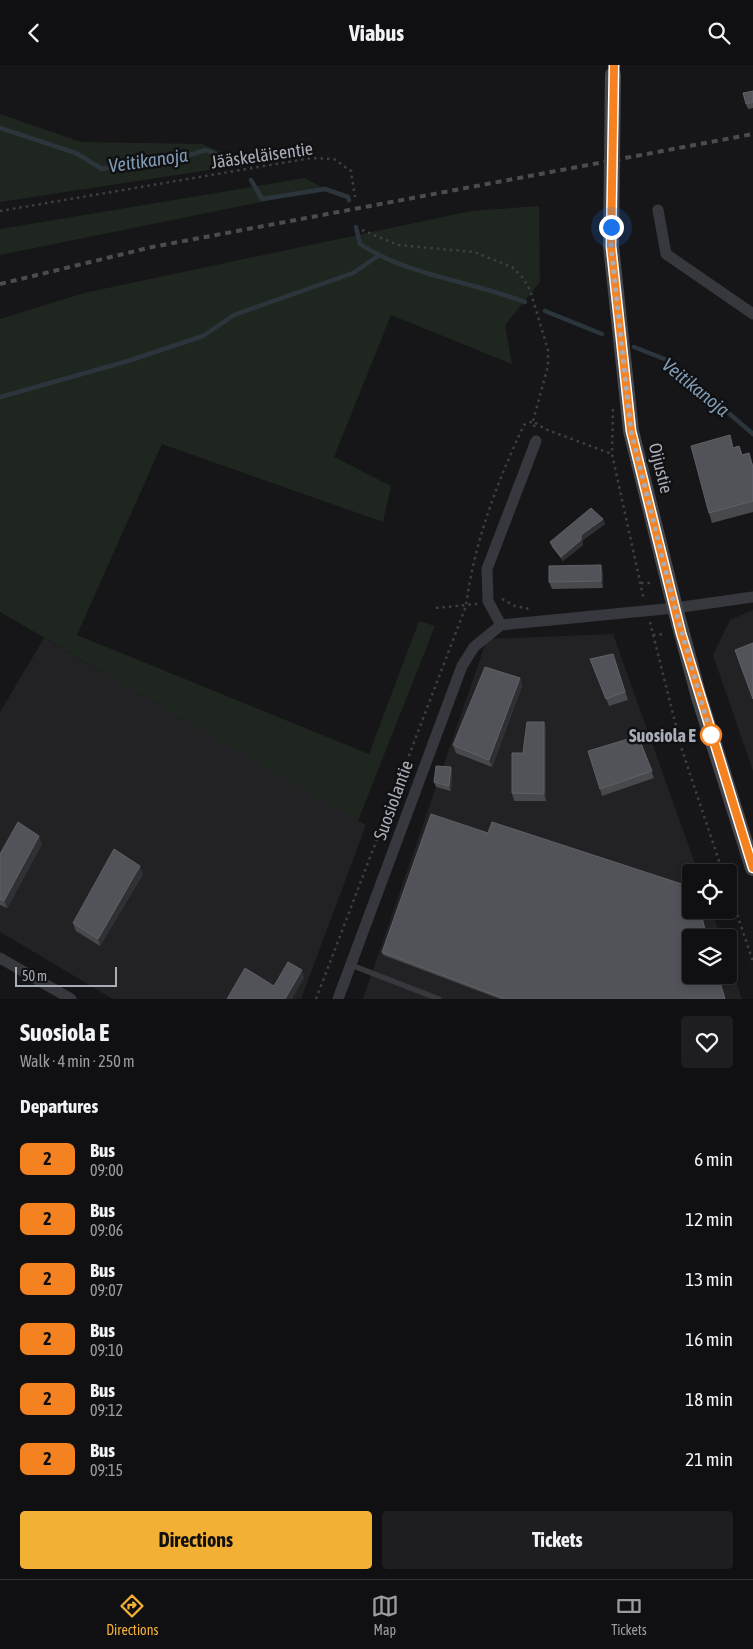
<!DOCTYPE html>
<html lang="en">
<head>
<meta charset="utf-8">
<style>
  :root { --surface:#101012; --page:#1e1e20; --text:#f1f3f6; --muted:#9c9d9f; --line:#303032; --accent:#f2b134 }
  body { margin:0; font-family:"Asap Condensed",sans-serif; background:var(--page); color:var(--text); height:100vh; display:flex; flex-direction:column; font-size:19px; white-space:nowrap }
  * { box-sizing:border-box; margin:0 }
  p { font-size:16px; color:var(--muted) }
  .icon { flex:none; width:28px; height:28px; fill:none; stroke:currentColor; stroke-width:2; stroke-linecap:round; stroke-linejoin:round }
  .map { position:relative; height:934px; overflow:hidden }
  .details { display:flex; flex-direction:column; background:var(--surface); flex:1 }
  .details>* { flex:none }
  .badge { padding:0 10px; border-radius:8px; font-size:18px; line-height:32px }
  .fabs { position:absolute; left:682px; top:799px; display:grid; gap:10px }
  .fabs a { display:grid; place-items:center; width:55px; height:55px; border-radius:5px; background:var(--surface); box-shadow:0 2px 8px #0003,0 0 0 1px var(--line); font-size:25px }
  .scale { position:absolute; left:15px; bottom:12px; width:102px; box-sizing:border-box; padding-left:5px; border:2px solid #a8adb8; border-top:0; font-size:14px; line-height:18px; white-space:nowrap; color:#a8adb8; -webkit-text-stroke:4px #111113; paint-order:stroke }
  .you { position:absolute; width:25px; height:25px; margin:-12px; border:4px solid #fff; border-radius:50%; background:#1a73e8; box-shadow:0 0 0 8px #1a73e833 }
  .map>.badge { position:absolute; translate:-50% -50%; box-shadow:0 0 0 2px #fff }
  h2 { padding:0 20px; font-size:19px; line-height:45px }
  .round { display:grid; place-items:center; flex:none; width:52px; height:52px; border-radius:5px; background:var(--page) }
  .overview { display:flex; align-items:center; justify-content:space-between; height:85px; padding:0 20px }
  h1 { font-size:24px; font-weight:700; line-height:38px }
  .primary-button { display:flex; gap:10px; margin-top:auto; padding:10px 20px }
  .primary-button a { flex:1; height:58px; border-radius:5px; background:var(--accent); color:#111; font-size:20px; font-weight:700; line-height:58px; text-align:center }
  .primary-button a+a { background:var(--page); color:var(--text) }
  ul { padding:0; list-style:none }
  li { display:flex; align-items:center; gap:15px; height:60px; padding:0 20px }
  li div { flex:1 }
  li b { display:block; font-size:19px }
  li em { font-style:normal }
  li .badge { min-width:55px; font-weight:700; text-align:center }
  header { display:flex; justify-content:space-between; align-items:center; height:65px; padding:0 20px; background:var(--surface); font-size:22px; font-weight:700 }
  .tab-bar { display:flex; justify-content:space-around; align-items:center; height:70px; border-top:1px solid var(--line); background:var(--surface); font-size:14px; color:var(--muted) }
  .tab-bar a { display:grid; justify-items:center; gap:2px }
  .tab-bar .selected { color:var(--accent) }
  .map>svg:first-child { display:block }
  .built { fill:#222225 }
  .green { fill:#1e261f }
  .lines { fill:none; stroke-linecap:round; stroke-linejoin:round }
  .stream { stroke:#2c353c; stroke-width:4.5 }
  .path { stroke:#3d3f44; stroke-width:2.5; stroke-dasharray:2.5 4; stroke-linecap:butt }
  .lane { stroke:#37383d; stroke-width:5.5 }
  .street { stroke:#37383d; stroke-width:11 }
  .secondary { stroke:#45474d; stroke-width:16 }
  .rail { stroke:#4a4c52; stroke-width:4; stroke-dasharray:6 5; stroke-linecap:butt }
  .secondary-bridge { stroke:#45474d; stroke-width:16 }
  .wall { fill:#47494d }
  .shaded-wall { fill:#2f3033 }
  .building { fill:#525359; stroke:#5f6168 }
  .line-casing { stroke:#fff; stroke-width:11 }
  .line { stroke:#f58220; stroke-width:8 }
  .walk { stroke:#a8adb8; stroke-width:5; stroke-dasharray:0 9 }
  .stop-dot { fill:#fff; stroke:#f58220; stroke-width:2.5 }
  .labels { text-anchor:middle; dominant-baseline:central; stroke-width:5; stroke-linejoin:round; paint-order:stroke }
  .street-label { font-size:18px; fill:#a8adb8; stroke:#111113 }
  .stop-label { font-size:18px; font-weight:bold; fill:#a8adb8; stroke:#111113; text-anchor:end }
  .water-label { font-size:19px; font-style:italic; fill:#7f9bb3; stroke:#111113 }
</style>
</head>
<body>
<header><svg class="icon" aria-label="back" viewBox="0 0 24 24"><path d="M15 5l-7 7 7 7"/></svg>Viabus<svg class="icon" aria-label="search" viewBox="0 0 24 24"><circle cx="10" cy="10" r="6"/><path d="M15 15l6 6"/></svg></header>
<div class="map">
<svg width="753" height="934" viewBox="0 0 753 934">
  <rect width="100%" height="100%" fill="#161618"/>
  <g class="built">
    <polygon points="753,545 753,706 713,590 730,555"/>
    <polygon points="613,569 698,807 691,808 691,845 711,845 721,872 691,872 691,910 729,910 729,896 742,934 363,934 487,574"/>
    <polygon points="44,573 366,760 301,934 113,934 0,867 0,647"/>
  </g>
  <g class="green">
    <polygon points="0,49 81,77 202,79 248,99 0,137"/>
    <polygon points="305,113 325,124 0,190 0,164"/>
    <polygon points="539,141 540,217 505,260 512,299 391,250 334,392 391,421 383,457 162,379 77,570 369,689 419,556 435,561 358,756 0,547 0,254 84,228 471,146"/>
  </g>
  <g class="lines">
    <g class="stream">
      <polyline points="0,63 76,88 102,104 148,95 176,94 206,85 241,100"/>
      <polyline points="251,115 262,134 325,124 348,132 349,135"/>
      <path d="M356,162L360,179C408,211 471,216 525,237"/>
      <polyline points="545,246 602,269"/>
      <polyline points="634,282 667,295 753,369"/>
      <polyline points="0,332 128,296 203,271 234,250 353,208 378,191"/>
    </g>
    <g class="path">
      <polyline points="0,146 311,93 334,94 351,106 355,132"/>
      <polyline points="362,165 398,180 474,187 512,202 523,213 530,225 548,285 548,301 533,356 535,364"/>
      <polyline points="613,344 612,389 644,535"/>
      <polyline points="641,518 654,518"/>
      <polyline points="502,534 515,541 530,544"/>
      <polyline points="436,543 477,539"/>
      <polyline points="650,557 682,685 723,808"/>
      <polyline points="653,570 666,569"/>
      <polyline points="729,825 753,897"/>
      <path d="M316,934L466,541C474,478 497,417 524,360L533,356L545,364L612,389"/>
    </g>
    <polyline class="lane" points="351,900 439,934"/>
    <g class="street">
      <polyline points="658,145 666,189 753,249"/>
      <polyline points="501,560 488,536 487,504 536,376"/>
      <polyline points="0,893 71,934"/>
      <polyline points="338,934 462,601 474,582 501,560 675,543 753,532"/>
    </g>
    <polyline class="secondary" points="611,181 631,366 675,543 699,632 753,803"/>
    <polyline class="rail" points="0,219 152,182 753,69"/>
    <polyline class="secondary-bridge" points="611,181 613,10"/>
  </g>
  <g class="wall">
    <polygon points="753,26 753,43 748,44 746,39"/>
    <polygon points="739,381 742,390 749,388 753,400 753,447 712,458 709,448 734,382"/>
    <polygon points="603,454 605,459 583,475 583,480 563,496 552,482 550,477"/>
    <polygon points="603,507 603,523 552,524 549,517"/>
    <polygon points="613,589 628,635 609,641 590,594"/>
    <polygon points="520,613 522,621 492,702 456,688 453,680"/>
    <polygon points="544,657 546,664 546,736 514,736 512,728 523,688"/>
    <polygon points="638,671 654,713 602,731 600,724"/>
    <polygon points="451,702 452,707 451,726 436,722 434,717"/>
    <polygon points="488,768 725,934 500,934 383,890 382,887"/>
    <polygon points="42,779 7,843 0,840 0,789"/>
    <polygon points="143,809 100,881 76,866 73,858"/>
  </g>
  <g class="shaded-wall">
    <polygon points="603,454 605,459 583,475 583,480 563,496 561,492 581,470"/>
    <polygon points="601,500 603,507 603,523 601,516"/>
    <polygon points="520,613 522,621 492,702 489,695"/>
    <polygon points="544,657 546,664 546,736 544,729"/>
    <polygon points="451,702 452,707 451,726 449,721"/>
    <polygon points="39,771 42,779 7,843 4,836"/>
    <polygon points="140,801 143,809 100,881 98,874"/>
    <polygon points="302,905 304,913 292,934 285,934"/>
  </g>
  <g class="building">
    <polygon points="753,26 753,37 746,39 743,28"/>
    <polygon points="730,370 733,383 739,381 742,390 749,388 753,403 753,436 709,448 691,381"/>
    <polygon points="591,443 603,454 581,470 581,475 561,492 550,477"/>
    <polygon points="601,500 601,516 549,517 549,501"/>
    <polygon points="753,578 753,634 735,585"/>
    <polygon points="613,589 625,627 606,634 590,594"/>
    <polygon points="485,602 520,613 489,695 453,680"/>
    <polygon points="527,657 544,657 544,729 512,728 512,688 523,688"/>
    <polygon points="638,671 652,706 600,724 588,686"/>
    <polygon points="436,701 451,702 449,721 434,717"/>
    <polygon points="431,749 488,768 492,757 691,822 691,845 700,845 707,872 691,872 691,910 718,910 725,934 505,934 382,887"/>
    <polygon points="18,757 39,771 4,836 0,834 0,789"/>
    <polygon points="114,784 140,801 98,874 73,858"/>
    <polygon points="288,897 302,905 285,934 227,934 245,903 274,921"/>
  </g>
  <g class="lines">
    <g class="line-casing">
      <polyline id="line" points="614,0 611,181 631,366 681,568 753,803"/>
    </g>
    <use href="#line" class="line"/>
    <polyline class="walk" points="611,162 611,181 631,366 675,543 711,670"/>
  </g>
  <circle class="stop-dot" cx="711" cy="670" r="10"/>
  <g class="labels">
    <g class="street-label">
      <text transform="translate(262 90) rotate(-8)">Jääskeläisentie</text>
      <text transform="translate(661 403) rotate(76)">Oijustie</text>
      <text transform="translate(393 735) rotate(-70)">Suosiolantie</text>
    </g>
    <g class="stop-label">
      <text x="696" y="670">Suosiola E</text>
    </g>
    <g class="water-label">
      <text transform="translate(148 95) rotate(-8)">Veitikanoja</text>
      <text transform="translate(696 322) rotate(39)">Veitikanoja</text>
    </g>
  </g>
</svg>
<div class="fabs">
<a><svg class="icon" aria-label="locate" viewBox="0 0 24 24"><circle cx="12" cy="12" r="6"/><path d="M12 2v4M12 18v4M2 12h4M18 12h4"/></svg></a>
<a><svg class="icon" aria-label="layers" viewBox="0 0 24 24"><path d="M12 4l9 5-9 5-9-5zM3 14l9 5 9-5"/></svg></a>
</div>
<div class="scale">50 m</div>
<div class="you" style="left:611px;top:162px"></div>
</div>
<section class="details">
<div class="overview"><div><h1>Suosiola E</h1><p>Walk · 4 min · 250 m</p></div><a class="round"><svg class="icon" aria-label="heart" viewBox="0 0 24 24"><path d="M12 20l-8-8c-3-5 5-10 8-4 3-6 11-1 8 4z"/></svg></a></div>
<h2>Departures</h2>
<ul>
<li><span class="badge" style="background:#f58220;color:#111">2</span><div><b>Bus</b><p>09:00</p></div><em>6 min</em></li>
<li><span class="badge" style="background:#f58220;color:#111">2</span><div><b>Bus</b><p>09:06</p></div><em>12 min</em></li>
<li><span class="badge" style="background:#f58220;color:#111">2</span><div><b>Bus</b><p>09:07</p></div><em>13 min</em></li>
<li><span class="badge" style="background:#f58220;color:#111">2</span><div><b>Bus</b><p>09:10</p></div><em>16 min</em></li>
<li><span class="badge" style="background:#f58220;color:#111">2</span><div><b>Bus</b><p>09:12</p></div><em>18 min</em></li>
<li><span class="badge" style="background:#f58220;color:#111">2</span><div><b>Bus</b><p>09:15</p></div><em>21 min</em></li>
</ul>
<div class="primary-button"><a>Directions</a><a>Tickets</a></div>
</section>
<nav class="tab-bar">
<a class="selected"><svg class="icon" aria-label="directions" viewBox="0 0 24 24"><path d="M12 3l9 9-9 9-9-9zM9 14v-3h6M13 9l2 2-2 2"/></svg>Directions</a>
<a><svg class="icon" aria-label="map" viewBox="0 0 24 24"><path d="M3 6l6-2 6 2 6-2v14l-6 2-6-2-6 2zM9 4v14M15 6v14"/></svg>Map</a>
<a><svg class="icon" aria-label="tickets" viewBox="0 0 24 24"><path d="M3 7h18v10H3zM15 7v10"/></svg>Tickets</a>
</nav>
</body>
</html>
